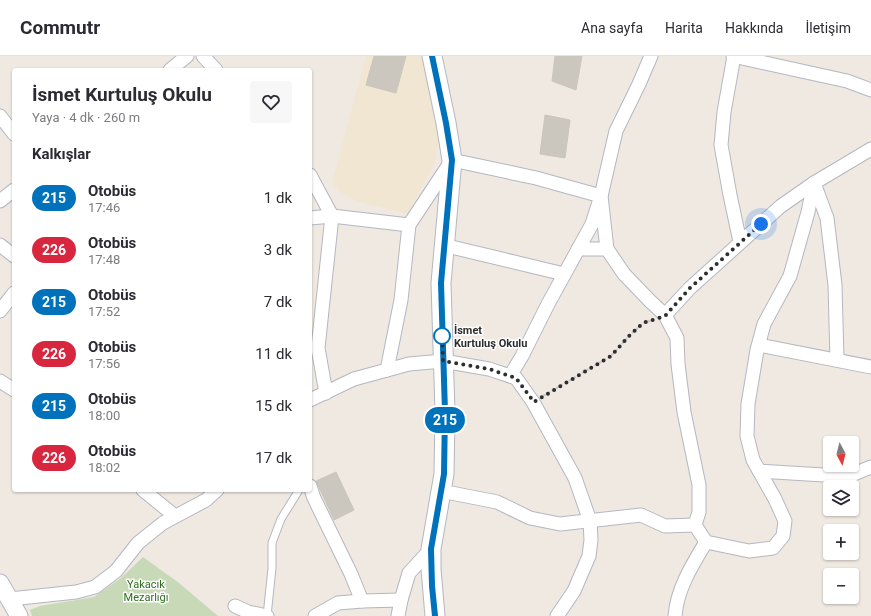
<!DOCTYPE html>
<html lang="tr">
<head>
<meta charset="utf-8">
<style>
  :root { --surface:#fff; --page:#f7f7f7; --text:#2b2b33; --muted:#7c7c81; --line:#e1e1e2 }
  body { margin:0; font-family:Roboto,sans-serif; background:var(--page); color:var(--text); height:100vh; display:flex; flex-direction:column; font-size:15px; white-space:nowrap }
  * { box-sizing:border-box; margin:0 }
  p { font-size:13px; color:var(--muted) }
  .icon { flex:none; width:22px; height:22px; fill:none; stroke:currentColor; stroke-width:2; stroke-linecap:round; stroke-linejoin:round }
  .map { position:relative; flex:1; overflow:hidden }
  .sheet { position:absolute; left:12px; top:12px; width:300px; height:424px; display:flex; flex-direction:column; background:var(--surface); border-radius:4px; box-shadow:0 1px 3px #0004 }
  .sheet>* { flex:none }
  .badge { padding:0 8px; border-radius:13px; font-size:14px; line-height:26px }
  .needle { width:26px; rotate:173deg }
  .controls { position:absolute; left:823px; top:380px; display:grid; gap:8px }
  .controls a { display:grid; place-items:center; width:36px; height:36px; border-radius:4px; background:var(--surface); box-shadow:0 1px 3px #0004; font-size:20px }
  .you { position:absolute; width:20px; height:20px; margin:-10px; border:3px solid #fff; border-radius:50%; background:#1a73e8; box-shadow:0 0 0 6px #1a73e833 }
  .map>.badge { position:absolute; translate:-50% -50%; box-shadow:0 0 0 2px #fff }
  h2 { padding:0 20px; font-size:15px; line-height:36px }
  .round { display:grid; place-items:center; flex:none; width:42px; height:42px; border-radius:4px; background:var(--page) }
  .head { display:flex; align-items:center; justify-content:space-between; height:68px; padding:0 20px }
  h1 { font-size:19px; font-weight:700; line-height:30px }
  ul { padding:0; list-style:none }
  li { display:flex; align-items:center; gap:12px; height:52px; padding:0 20px }
  li div { flex:1 }
  li b { display:block; font-size:15px }
  li em { font-style:normal }
  li .badge { min-width:44px; font-weight:700; text-align:center }
  header { display:flex; align-items:center; gap:24px; box-sizing:border-box; height:56px; padding:0 20px; background:var(--surface); border-bottom:1px solid var(--line) }
  header strong { font-size:19px }
  nav { display:flex; gap:22px; margin-inline-start:auto; font-size:14px }
  .map>svg:first-child { display:block }
  .education { fill:#f0e6d1 }
  .cemetery { fill:#c8d9b8 }
  .building { fill:#cbc7bf; stroke:#cbc5ba }
  .lines { fill:none; stroke-linecap:round; stroke-linejoin:round }
  .service-casing { stroke:#b4b7c1; stroke-width:9 }
  .minor-casing { stroke:#b4b7c1; stroke-width:15 }
  .tertiary-casing { stroke:#b4b7c1; stroke-width:19 }
  .secondary-casing { stroke:#b4b7c1; stroke-width:21 }
  .path { stroke:#c9c9c9; stroke-width:2; stroke-dasharray:3 2; stroke-linecap:butt }
  .service { stroke:#fff; stroke-width:7 }
  .minor { stroke:#fff; stroke-width:13 }
  .tertiary { stroke:#fff; stroke-width:17 }
  .secondary { stroke:#fff; stroke-width:19 }
  .line-casing { stroke:#fff; stroke-width:9 }
  .line { stroke:#0072bc; stroke-width:6 }
  .walk { stroke:#2e2e2e; stroke-width:4; stroke-dasharray:0 7.2 }
  .stop-dot { fill:#fff; stroke:#0072bc; stroke-width:2 }
  .labels { text-anchor:middle; dominant-baseline:central; stroke-width:3; stroke-linejoin:round; paint-order:stroke }
  .stop-label { font-size:11px; font-weight:bold; fill:#2e2e2e; stroke:#fff; text-anchor:start }
  .park-label { font-size:11px; fill:#2c6e1b; stroke:#fff }
</style>
</head>
<body>
<header>
<strong>Commutr</strong>
<nav><a>Ana sayfa</a><a>Harita</a><a>Hakkında</a><a>İletişim</a></nav>
</header>
<div class="map">
<svg width="871" height="560" viewBox="0 0 871 560">
  <rect width="100%" height="100%" fill="#efe9e1"/>
  <polygon class="education" points="366,0 423,0 439,81 434,108 407,158 359,146 343,138 332,127"/>
  <polygon class="cemetery" points="143,501 179,527 218,560 32,560 30,554 40,550 94,541 121,522"/>
  <g class="building">
    <polygon points="374,0 406,0 396,37 366,29"/>
    <polygon points="555,0 582,0 576,34 552,25"/>
    <polygon points="545,59 570,64 565,102 540,98"/>
    <polygon points="336,416 354,454 334,464 316,425"/>
  </g>
  <g class="lines">
    <g class="service-casing">
      <polyline id="service" points="267,560 272,512 272,487 281,463 299,434"/>
    </g>
    <g class="minor-casing">
      <g id="minor">
        <polyline points="203,0 216,14"/>
        <polyline points="733,0 847,25 871,34"/>
        <polyline points="734,0 724,56 721,89 730,139 740,186"/>
        <polyline points="170,14 187,0"/>
        <polyline points="0,60 14,78"/>
        <polyline points="310,119 332,160 318,292 326,337"/>
        <polyline points="814,127 827,162 835,229 837,304"/>
        <polyline points="0,145 14,134"/>
        <polyline points="310,162 332,160 409,169"/>
        <polyline points="0,189 14,200"/>
        <polyline points="443,189 564,218"/>
        <polyline points="578,193 607,193"/>
        <polyline points="0,255 14,237"/>
        <polyline points="665,259 690,232 781,150 814,127 871,93"/>
        <polyline points="759,289 871,311"/>
        <polyline points="387,314 401,244 409,169 452,104 536,122 601,140 607,193 624,218 650,245 665,259 677,282 678,308 684,356 699,429 699,456 695,469"/>
        <polyline points="510,320 522,300 548,248 592,168 601,140 616,75 639,28 651,0"/>
        <polyline points="0,325 14,334"/>
        <polyline points="310,344 354,323 409,308 443,305 489,313 516,322 533,346 575,422 590,465 591,484 589,500 574,535 557,560"/>
        <polyline points="759,415 840,420 854,418 871,411"/>
        <polyline points="310,430 314,442 351,518 362,545 401,544"/>
        <polyline points="143,434 175,460"/>
        <polyline points="441,435 497,446 530,462 560,468 641,459 665,470 695,469"/>
        <polyline points="695,469 706,486 749,495 773,492 783,480 785,465 775,443 753,404 747,380 748,348 757,294 764,268 790,220 808,156 814,127"/>
        <polyline points="10,543 76,536 95,531 116,515 138,487 163,467 206,444 217,434"/>
        <polyline points="235,550 248,556 267,560"/>
        <polyline points="315,560 338,547 362,545"/>
        <polyline points="398,560 401,544 409,517 431,493"/>
        <path d="M675,560C677,533 692,509 706,486"/>
      </g>
    </g>
    <g class="tertiary-casing">
      <polyline id="tertiary" points="0,527 19,560"/>
    </g>
    <g class="secondary-casing">
      <polyline id="secondary" points="432,0 446,67 452,104 441,227 445,356 444,418 431,493 431,513 435,560"/>
    </g>
    <polyline class="path" points="543,340 611,300 629,280 643,267 653,264"/>
    <use href="#service" class="service"/>
    <use href="#minor" class="minor"/>
    <use href="#tertiary" class="tertiary"/>
    <use href="#secondary" class="secondary"/>
  </g>
  <g class="lines">
    <g class="line-casing">
      <polyline id="line" points="432,0 446,67 452,104 441,227 445,356 444,418 431,493 432,530 435,560"/>
    </g>
    <use href="#line" class="line"/>
    <polyline class="walk" points="442,280 442,274 443,305 489,313 516,322 534,346 611,300 629,280 643,267 665,260 690,232 761,168"/>
  </g>
  <circle class="stop-dot" cx="442" cy="280" r="8"/>
  <g class="labels">
    <g class="stop-label">
      <text x="454" y="274">İsmet<tspan x="454" dy="13">Kurtuluş Okulu</tspan></text>
    </g>
    <g class="park-label">
      <text x="146" y="528">Yakacık<tspan x="146" dy="13">Mezarlığı</tspan></text>
    </g>
  </g>
</svg>
<div class="controls">
<a><svg class="needle" viewBox="-14 -14 28 28"><path d="M0-13l5 13h-10z" fill="#e53935"/><path d="M0 13l5-13h-10z" fill="#7c7c81"/></svg></a>
<a><svg class="icon" aria-label="layers" viewBox="0 0 24 24"><path d="M12 4l9 5-9 5-9-5zM3 14l9 5 9-5"/></svg></a>
<a>+</a>
<a>−</a>
</div>
<div class="you" style="left:761px;top:168px"></div>
<b class="badge" style="left:445px;top:364px;background:#0072bc;color:#fff">215</b>
<section class="sheet">
<div class="head"><div><h1>İsmet Kurtuluş Okulu</h1><p>Yaya · 4 dk · 260 m</p></div><a class="round"><svg class="icon" aria-label="heart" viewBox="0 0 24 24"><path d="M12 20l-8-8c-3-5 5-10 8-4 3-6 11-1 8 4z"/></svg></a></div>
<h2>Kalkışlar</h2>
<ul>
<li><span class="badge" style="background:#0072bc;color:#fff">215</span><div><b>Otobüs</b><p>17:46</p></div><em>1 dk</em></li>
<li><span class="badge" style="background:#d7263d;color:#fff">226</span><div><b>Otobüs</b><p>17:48</p></div><em>3 dk</em></li>
<li><span class="badge" style="background:#0072bc;color:#fff">215</span><div><b>Otobüs</b><p>17:52</p></div><em>7 dk</em></li>
<li><span class="badge" style="background:#d7263d;color:#fff">226</span><div><b>Otobüs</b><p>17:56</p></div><em>11 dk</em></li>
<li><span class="badge" style="background:#0072bc;color:#fff">215</span><div><b>Otobüs</b><p>18:00</p></div><em>15 dk</em></li>
<li><span class="badge" style="background:#d7263d;color:#fff">226</span><div><b>Otobüs</b><p>18:02</p></div><em>17 dk</em></li>
</ul>
</section>
</div>
</body>
</html>
